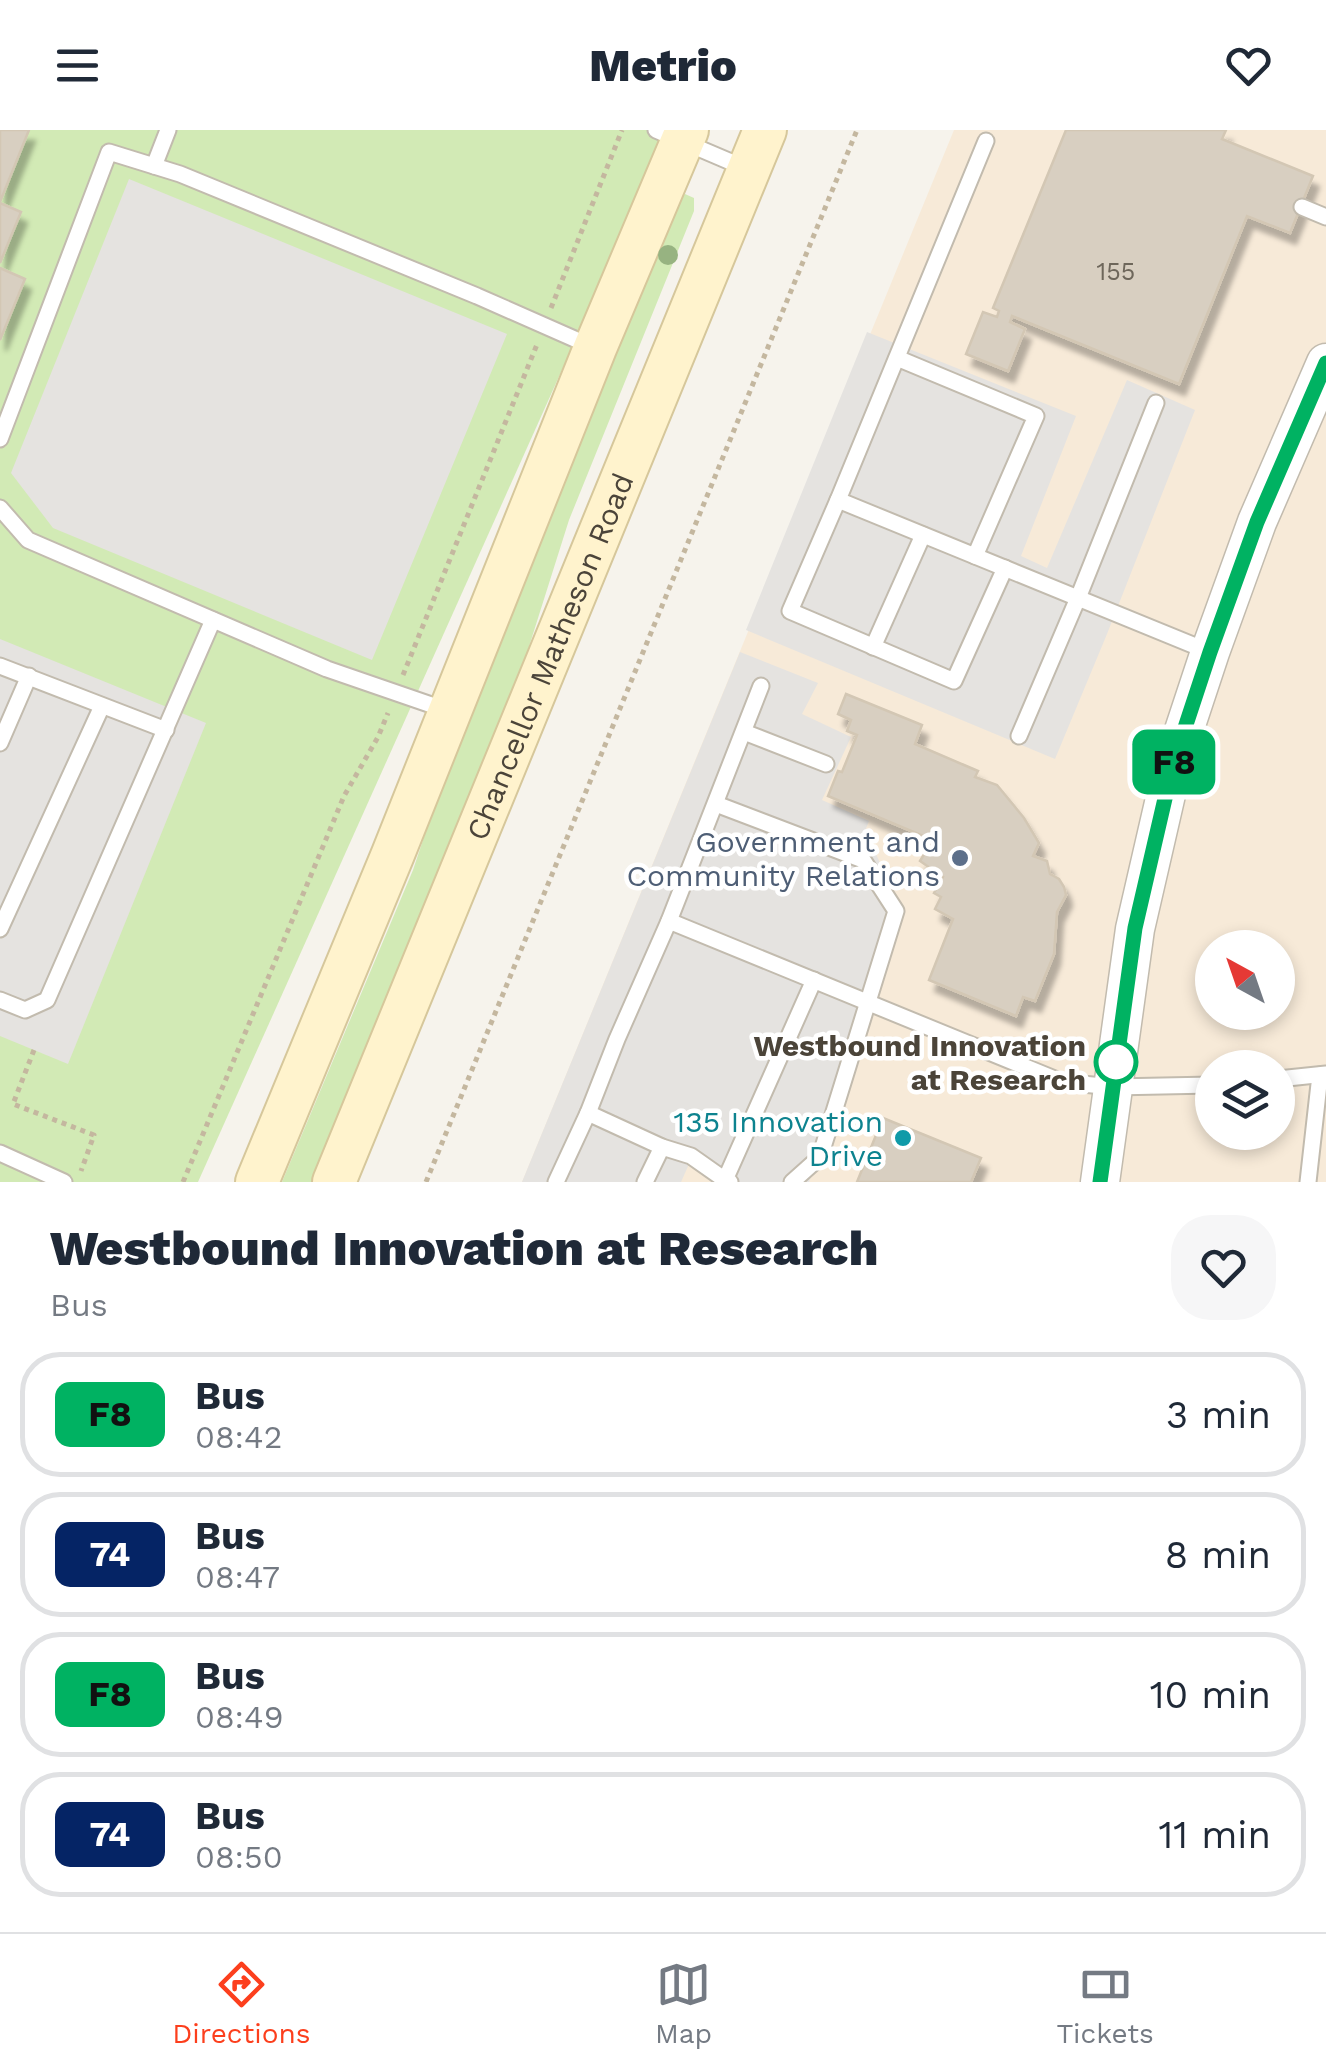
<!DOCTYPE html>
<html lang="en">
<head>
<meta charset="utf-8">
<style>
  :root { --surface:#fff; --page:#f6f6f7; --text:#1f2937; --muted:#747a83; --line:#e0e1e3; --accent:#fc3f1d }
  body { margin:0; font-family:"Work Sans",sans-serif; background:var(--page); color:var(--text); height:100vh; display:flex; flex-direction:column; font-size:38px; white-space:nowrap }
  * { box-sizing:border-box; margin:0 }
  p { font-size:32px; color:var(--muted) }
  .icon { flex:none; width:55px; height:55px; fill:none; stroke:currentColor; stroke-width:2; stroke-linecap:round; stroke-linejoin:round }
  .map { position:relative; height:1052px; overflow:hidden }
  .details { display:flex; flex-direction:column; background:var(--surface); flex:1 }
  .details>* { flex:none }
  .badge { padding:0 20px; border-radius:15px; font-size:35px; line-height:65px }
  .needle { width:65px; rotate:320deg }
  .controls { position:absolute; left:1195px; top:800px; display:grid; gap:20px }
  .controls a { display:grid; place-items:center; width:100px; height:100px; border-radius:50%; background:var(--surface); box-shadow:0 5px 15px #0003; font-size:50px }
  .map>.badge { position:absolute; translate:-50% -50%; box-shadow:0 0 0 5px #fff }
  .round { display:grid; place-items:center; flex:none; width:105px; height:105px; border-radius:40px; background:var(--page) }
  .summary { display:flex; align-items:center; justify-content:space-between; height:170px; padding:0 50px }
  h1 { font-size:48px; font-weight:800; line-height:75px }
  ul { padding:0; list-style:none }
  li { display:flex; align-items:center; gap:30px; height:125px; margin:0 20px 15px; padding:0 30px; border:5px solid var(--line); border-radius:40px }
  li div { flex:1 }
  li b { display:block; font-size:38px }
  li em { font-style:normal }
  li .badge { min-width:110px; font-weight:700; text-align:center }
  header { display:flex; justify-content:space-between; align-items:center; height:130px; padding:0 50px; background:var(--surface); font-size:45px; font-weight:800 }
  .tab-bar { display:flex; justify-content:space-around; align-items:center; height:140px; border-top:2px solid var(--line); background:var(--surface); font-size:28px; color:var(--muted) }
  .tab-bar a { display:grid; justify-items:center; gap:5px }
  .tab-bar .current { color:var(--accent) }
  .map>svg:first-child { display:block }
  .commercial { fill:#f7ead8; fill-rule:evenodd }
  .green { fill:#d2eab5 }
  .parking { fill:#e5e3e0 }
  .building { fill:#d8cfc1; stroke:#d3c7b4; stroke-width:2.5; filter:url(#shadow) }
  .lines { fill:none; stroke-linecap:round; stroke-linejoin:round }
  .service-casing { stroke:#c2bbae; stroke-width:19 }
  .tertiary-casing { stroke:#c2bbae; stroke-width:41 }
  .secondary-casing { stroke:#d6c79b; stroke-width:46 }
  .path { stroke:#c4b79f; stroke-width:5; stroke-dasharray:5 5; stroke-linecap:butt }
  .service { stroke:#fff; stroke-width:15 }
  .tertiary { stroke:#fff; stroke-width:38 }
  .secondary { stroke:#fff3cd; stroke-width:42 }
  .tree { fill:#97b381 }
  .line-casing { stroke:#fff; stroke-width:22 }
  .line { stroke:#00b262; stroke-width:15 }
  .service-dot { fill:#5c6f8a; stroke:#fff; stroke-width:4 }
  .stop-dot { fill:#fff; stroke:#00b262; stroke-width:5 }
  .culture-dot { fill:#0f9aa8; stroke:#fff; stroke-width:4 }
  .labels { text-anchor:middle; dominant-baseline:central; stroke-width:9; stroke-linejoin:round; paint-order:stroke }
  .number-label { font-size:25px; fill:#6e675b }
  .street-label { font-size:30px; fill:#4b4439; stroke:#fff }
  .service-label { font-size:30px; fill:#4e5e75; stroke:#fff; text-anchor:end }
  .stop-label { font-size:30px; font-weight:bold; fill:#4b4439; stroke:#fff; text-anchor:end }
  .culture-label { font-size:30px; fill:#0d838f; stroke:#fff; text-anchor:end }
</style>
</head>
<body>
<header><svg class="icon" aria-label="menu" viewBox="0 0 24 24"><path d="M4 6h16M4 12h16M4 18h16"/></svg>Metrio<svg class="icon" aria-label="heart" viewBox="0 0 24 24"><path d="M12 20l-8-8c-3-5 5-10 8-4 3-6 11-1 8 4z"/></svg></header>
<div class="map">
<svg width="1326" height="1052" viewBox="0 0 1326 1052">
  <defs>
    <filter id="shadow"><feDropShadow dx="6" dy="11" stdDeviation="2.5" flood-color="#0004"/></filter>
  </defs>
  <rect width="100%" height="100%" fill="#f6f3ec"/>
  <path class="commercial" d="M954,0H1326V1052H522ZM1212,818H1278V882H1212ZM1212,938H1278V1002H1212Z"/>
  <g class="green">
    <polygon points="0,0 665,0 626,97 198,1052 0,1052"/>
    <polygon points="685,64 694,68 694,81 569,390 502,602 316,1052 282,1052 413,740 477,548 667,80"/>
  </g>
  <g class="parking">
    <polygon points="129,49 507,204 372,530 53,398 11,343"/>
    <polygon points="867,202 1076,286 1021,426 1047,438 1127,250 1195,280 1107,504 1055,629 746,500"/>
    <polygon points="0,509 206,593 68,934 0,906"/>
    <polygon points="740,522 818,553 802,584 851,607 822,670 869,691 859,716 875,722 904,785 809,1052 726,1052 689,1034 681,1052 522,1052"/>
  </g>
  <g class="building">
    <polygon points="0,0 29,0 0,72"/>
    <polygon points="1066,0 1226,0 1222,9 1313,46 1290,103 1247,86 1179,254 1012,186 1010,192 1025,199 1008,241 966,224 983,182 997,187 999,181 993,178"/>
    <polygon points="0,73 21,82 0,133"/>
    <polygon points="0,138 25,149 0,210"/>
    <polygon points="846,564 922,595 915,614 978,641 975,647 997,655 1024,688 1039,713 1033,726 1047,731 1050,744 1059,749 1064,757 1066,765 1057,782 1054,824 1035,871 1023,867 1016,886 929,850 953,789 935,779 941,767 934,763 943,747 920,731 933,710 828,666 838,641 842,642 857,605 847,601 851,590 838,584"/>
    <polygon points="883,988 981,1028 971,1052 857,1052"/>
  </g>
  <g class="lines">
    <g class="service-casing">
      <g id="service">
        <polyline points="656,0 745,38"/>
        <polyline points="986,11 838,370 1210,522"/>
        <polyline points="154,36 168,0"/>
        <polyline points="1302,77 1326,87"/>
        <polyline points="897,228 1036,286 975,426"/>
        <polyline points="0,309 109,22 180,44 477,166 595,218"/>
        <polyline points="838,370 790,481 954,551 1005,438"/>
        <polyline points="0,378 28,410 327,539 446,580"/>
        <polyline points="873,517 923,405"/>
        <polyline points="0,536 166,600"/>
        <polyline points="744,602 826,634"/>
        <polyline points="1019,606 1078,468 1156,273"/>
        <polyline points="0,613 29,546"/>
        <polyline points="716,674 863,730 896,781 820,1027 792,1052"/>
        <polyline points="669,791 1062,952 1113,957 1212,955"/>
        <polyline points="0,799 102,576"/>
        <polyline points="0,870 25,880 47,870 213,490"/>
        <polyline points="1278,949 1326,944"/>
        <polyline points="0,1023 64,1052"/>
        <polyline points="725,1050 691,1026 662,1017 588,983 617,909 669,791 761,556"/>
        <polyline points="556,1052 588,983"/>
        <polyline points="645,1052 662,1017"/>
        <polyline points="730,1052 725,1050 814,850"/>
        <polyline points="1308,1052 1320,945"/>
      </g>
    </g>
    <g class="tertiary-casing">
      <polyline id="tertiary" points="1100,1052 1135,799 1173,634 1210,522 1257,392 1326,233"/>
    </g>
    <g class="secondary-casing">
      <g id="secondary">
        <polyline points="257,1052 393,724 595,218 687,0"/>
        <path id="s1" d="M334,1052L765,0"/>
      </g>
    </g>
    <g class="path">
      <polyline points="551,178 622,0"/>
      <polyline points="403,545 538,212"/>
      <polyline points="34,920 13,974 94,1005 81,1041"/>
      <polyline points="183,1052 344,666 378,607 388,583"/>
      <polyline points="426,1052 857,0"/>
    </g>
    <use href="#service" class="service"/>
    <use href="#tertiary" class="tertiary"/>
    <use href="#secondary" class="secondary"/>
  </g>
  <circle class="tree" cx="668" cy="125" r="10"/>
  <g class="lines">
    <g class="line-casing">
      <polyline id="line" points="1100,1052 1135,798 1173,634 1210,522 1257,392 1326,233"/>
    </g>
    <use href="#line" class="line"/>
  </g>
  <circle class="service-dot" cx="960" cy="728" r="10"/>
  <circle class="stop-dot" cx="1116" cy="932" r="20"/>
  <circle class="culture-dot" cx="903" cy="1008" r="10"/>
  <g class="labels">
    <g class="number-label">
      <text x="1116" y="141">155</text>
    </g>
    <g class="street-label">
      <text stroke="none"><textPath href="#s1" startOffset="568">Chancellor Matheson Road</textPath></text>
    </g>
    <g class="service-label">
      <text x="940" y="711">Government and<tspan x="940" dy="34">Community Relations</tspan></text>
    </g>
    <g class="stop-label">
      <text x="1086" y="915">Westbound Innovation<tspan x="1086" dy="34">at Research</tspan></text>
    </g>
    <g class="culture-label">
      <text x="883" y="991">135 Innovation<tspan x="883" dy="34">Drive</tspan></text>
    </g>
  </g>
</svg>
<div class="controls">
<a><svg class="needle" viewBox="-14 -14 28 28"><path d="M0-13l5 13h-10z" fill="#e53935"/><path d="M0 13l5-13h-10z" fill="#747a83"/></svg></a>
<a><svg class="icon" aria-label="layers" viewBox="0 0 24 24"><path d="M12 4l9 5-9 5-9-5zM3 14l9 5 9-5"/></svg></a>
</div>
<b class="badge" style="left:1174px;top:632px;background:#00b262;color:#111">F8</b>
</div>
<section class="details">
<div class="summary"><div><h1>Westbound Innovation at Research</h1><p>Bus</p></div><a class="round"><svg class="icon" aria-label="heart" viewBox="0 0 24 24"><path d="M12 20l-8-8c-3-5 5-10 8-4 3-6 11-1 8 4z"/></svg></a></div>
<ul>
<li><span class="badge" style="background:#00b262;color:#111">F8</span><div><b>Bus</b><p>08:42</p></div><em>3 min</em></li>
<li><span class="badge" style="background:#052465;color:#fff">74</span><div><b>Bus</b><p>08:47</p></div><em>8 min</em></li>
<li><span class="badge" style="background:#00b262;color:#111">F8</span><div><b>Bus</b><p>08:49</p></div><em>10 min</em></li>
<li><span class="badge" style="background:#052465;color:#fff">74</span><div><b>Bus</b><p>08:50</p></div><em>11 min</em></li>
</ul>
</section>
<nav class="tab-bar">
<a class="current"><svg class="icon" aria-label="directions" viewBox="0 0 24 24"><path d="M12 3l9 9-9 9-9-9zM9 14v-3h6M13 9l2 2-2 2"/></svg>Directions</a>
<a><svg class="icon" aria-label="map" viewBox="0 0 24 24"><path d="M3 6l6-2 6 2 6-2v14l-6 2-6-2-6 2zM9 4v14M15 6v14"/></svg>Map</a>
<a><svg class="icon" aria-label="tickets" viewBox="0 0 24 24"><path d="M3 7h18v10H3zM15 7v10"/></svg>Tickets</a>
</nav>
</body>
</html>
